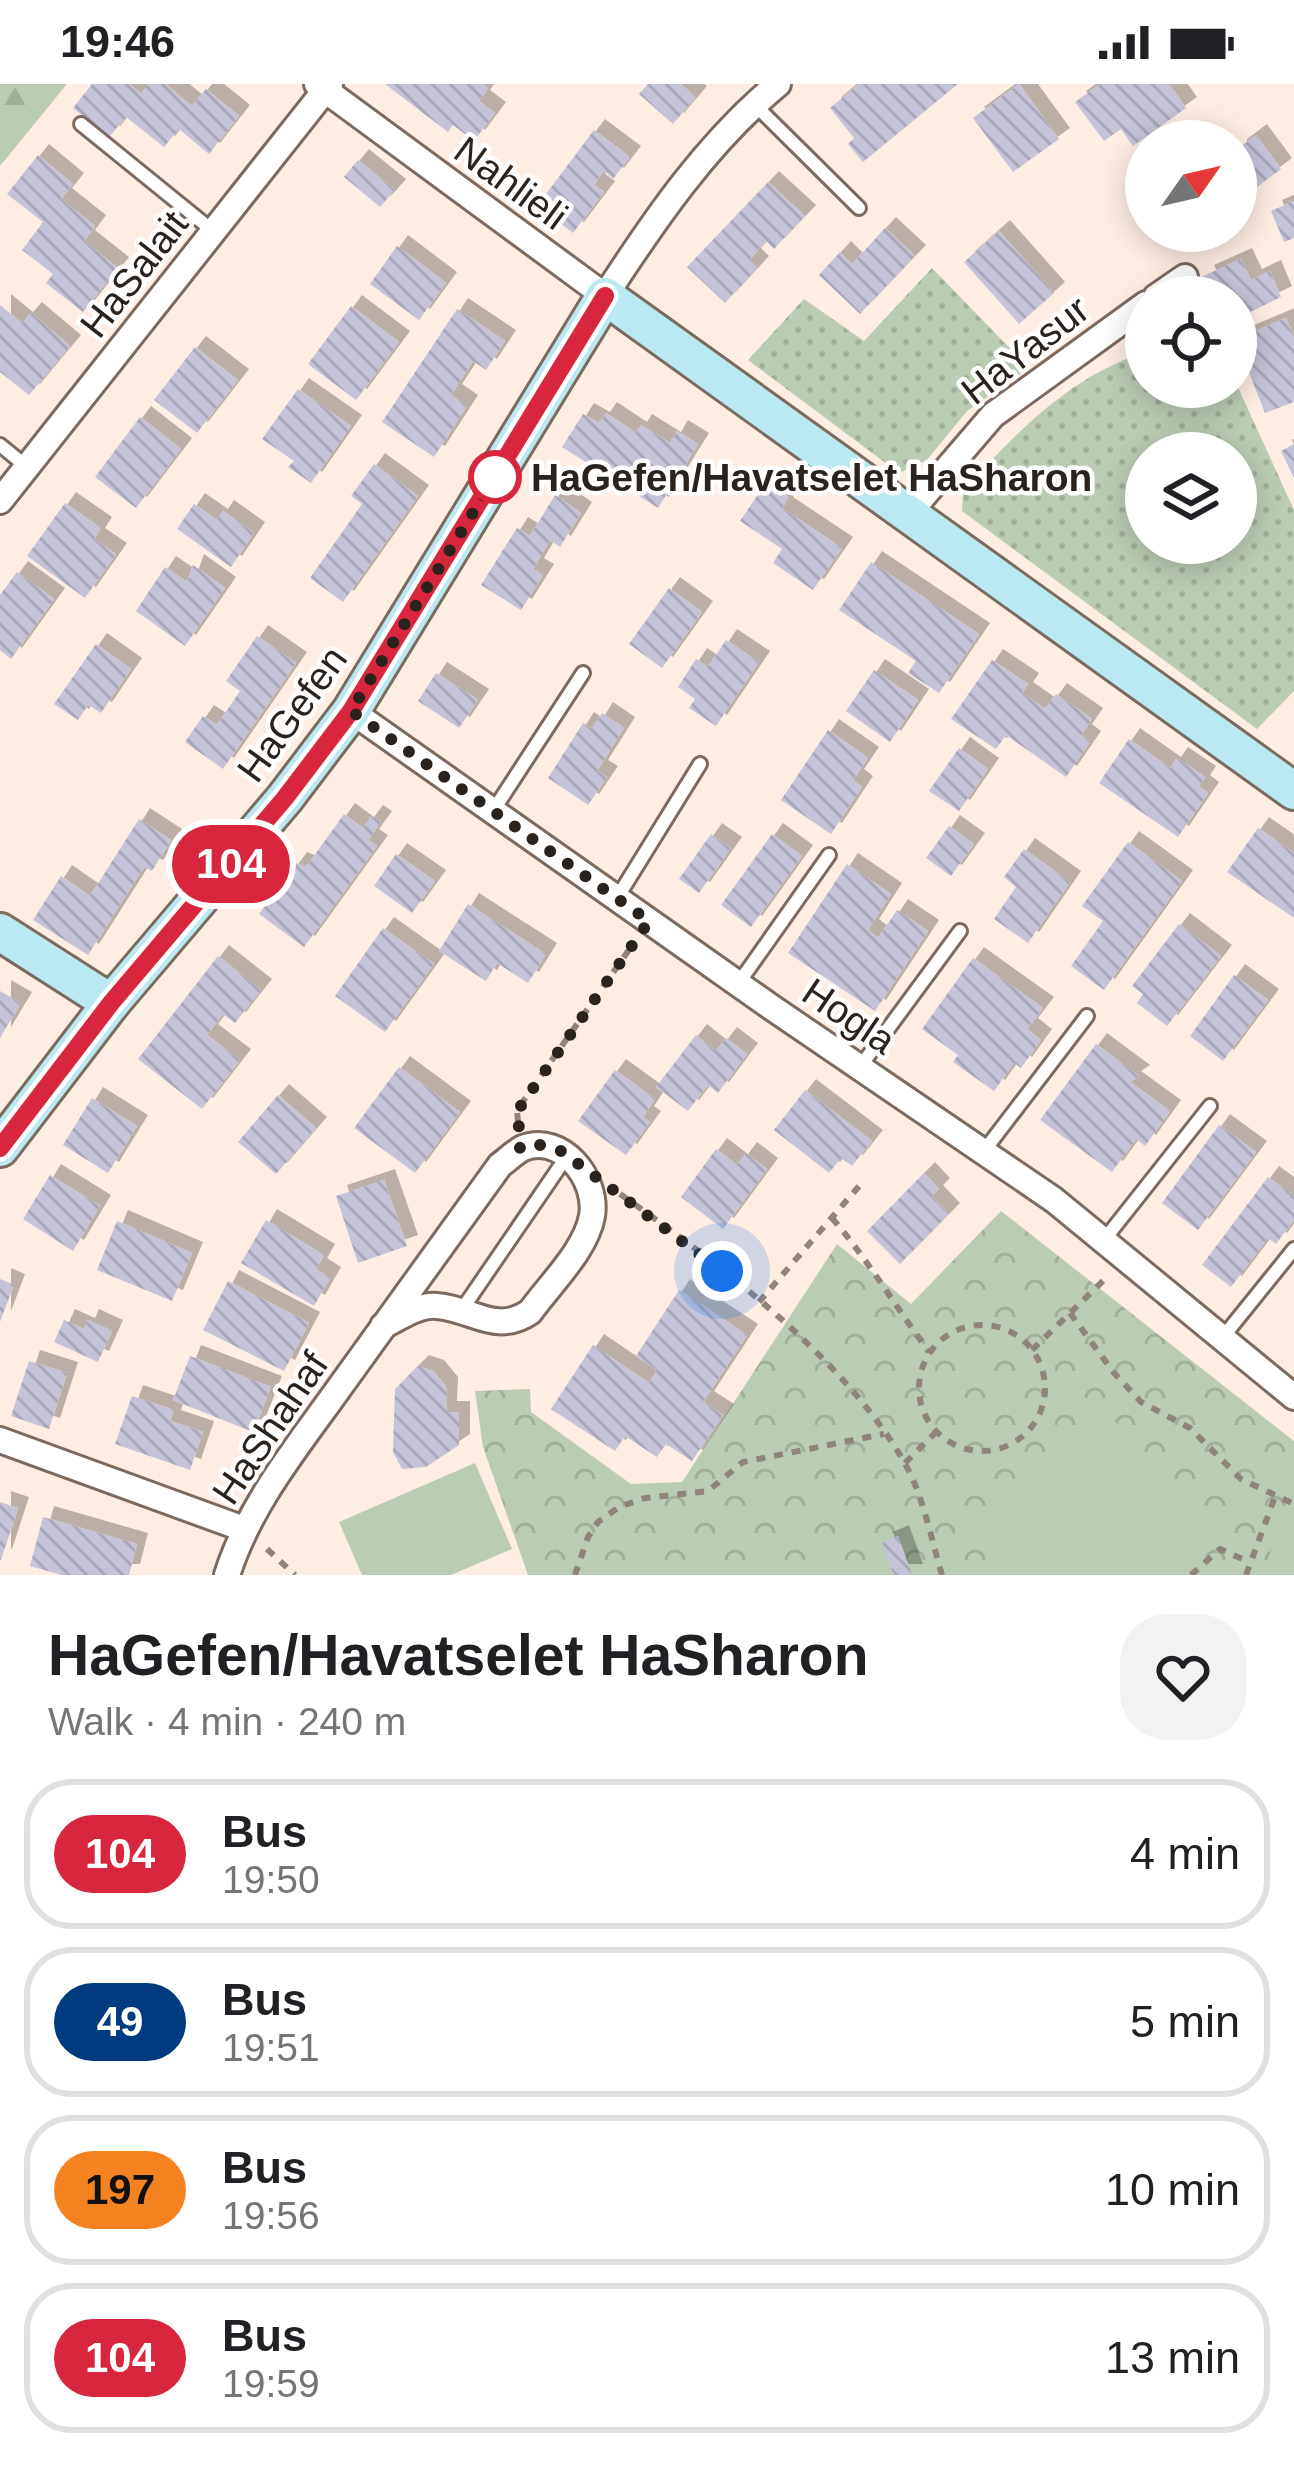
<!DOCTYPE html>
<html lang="en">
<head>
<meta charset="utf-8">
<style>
  :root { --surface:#fff; --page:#f2f2f2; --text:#202124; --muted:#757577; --line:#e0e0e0 }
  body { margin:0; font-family:Arial,sans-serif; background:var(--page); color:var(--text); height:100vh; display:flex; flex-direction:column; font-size:45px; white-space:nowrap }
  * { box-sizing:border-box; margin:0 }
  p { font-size:39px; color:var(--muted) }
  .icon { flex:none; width:66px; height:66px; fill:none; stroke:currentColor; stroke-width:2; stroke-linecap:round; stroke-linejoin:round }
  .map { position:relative; height:1491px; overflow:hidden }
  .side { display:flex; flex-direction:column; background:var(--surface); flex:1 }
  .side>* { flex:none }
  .badge { padding:0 24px; border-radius:39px; font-size:42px; line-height:78px }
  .needle { width:78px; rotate:56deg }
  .fabs { position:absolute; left:1125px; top:36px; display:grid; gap:24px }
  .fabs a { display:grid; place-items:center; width:132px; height:132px; border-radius:50%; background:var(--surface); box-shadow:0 6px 30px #0003; font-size:60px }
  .you { position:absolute; width:60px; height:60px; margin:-30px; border:9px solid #fff; border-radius:50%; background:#1a73e8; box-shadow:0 0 0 18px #1a73e833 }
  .map>.badge { position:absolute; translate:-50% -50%; box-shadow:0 0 0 6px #fff }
  .round { display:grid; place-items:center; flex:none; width:126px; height:126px; border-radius:48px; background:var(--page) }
  .headline { display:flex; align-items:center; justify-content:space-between; height:204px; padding:0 48px }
  h1 { font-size:57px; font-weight:700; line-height:90px }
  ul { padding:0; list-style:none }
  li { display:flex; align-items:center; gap:36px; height:150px; margin:0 24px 18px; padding:0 24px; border:6px solid var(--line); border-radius:48px }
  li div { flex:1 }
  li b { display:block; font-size:45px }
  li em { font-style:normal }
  li .badge { min-width:132px; font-weight:700; text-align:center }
  .status { display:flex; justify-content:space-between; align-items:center; height:84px; padding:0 60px; background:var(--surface); direction:ltr }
  .status svg { height:33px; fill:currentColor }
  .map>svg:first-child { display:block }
  .grass { fill:url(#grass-dots); fill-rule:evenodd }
  .forest { fill:url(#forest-firs) }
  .park { fill:url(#park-crowns) }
  .garden { fill:#bbccb4 }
  .building { fill:url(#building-back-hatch); filter:url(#shadow) }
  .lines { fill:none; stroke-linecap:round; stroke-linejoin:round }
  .lane-casing { stroke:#7c6a5f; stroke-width:18 }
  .street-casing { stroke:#7c6a5f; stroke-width:30 }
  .secondary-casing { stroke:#7c6a5f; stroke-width:42 }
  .path { stroke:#8f837c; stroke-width:6; stroke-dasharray:9 9; stroke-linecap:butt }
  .lane { stroke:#fff; stroke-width:12 }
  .street { stroke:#fff; stroke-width:24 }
  .secondary { stroke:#bae9f1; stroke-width:36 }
  .line-casing { stroke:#fff; stroke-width:27 }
  .line { stroke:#d7263d; stroke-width:18 }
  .walk { stroke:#29221d; stroke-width:12; stroke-dasharray:0 21.6 }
  .stop-dot { fill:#fff; stroke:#d7263d; stroke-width:6 }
  .labels { text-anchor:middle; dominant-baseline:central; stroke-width:9; stroke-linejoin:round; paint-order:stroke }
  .street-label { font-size:39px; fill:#29221d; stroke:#fefefe }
  .stop-label { font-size:39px; font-weight:bold; fill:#29221d; stroke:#fefefe; text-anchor:start }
</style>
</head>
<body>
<div class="status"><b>19:46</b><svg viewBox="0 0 49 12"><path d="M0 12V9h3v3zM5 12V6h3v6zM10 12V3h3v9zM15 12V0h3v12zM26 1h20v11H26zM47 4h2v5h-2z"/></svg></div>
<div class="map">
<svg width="1294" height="1491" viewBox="0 0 1294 1491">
  <defs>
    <pattern id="grass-dots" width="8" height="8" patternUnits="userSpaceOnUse" patternTransform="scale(3)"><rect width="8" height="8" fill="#bbccb4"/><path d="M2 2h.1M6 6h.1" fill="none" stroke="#a1af9a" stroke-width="1.8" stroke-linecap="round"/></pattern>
    <pattern id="forest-firs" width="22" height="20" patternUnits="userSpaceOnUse" patternTransform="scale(3)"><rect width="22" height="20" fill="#bbccb4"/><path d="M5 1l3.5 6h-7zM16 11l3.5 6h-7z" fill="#a1af9a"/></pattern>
    <pattern id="park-crowns" width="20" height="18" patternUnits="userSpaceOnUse" patternTransform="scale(3)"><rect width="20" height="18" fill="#bbccb4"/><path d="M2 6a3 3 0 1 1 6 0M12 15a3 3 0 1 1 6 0" fill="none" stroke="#a1af9a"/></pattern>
    <pattern id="building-back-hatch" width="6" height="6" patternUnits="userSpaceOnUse" patternTransform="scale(3)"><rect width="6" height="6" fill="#c4c3d8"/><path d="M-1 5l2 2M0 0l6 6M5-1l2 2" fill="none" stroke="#a8a7b9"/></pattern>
    <filter id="shadow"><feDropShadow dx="11" dy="-11" stdDeviation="0" flood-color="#0004"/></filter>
  </defs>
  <rect width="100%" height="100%" fill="#feede3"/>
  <g class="grass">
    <polygon points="932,184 1029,284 967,327 927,376 899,389 748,276 804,215 864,257"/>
    <path d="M1146,268V303H1236V299L1294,426V607L1257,645L962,427L963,408C1013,351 1071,291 1146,268ZM1146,369H1236V459H1146Z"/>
  </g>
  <polygon class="forest" points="0,0 67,0 0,82"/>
  <polygon class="park" points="1001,1127 1294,1357 1294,1491 528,1491 483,1363 475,1307 530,1305 531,1328 631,1400 682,1398 837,1160 911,1220"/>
  <g class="garden">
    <polygon points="1114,1336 1209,1456 1165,1491 1019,1491 980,1443"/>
    <polygon points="475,1379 512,1465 451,1491 362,1491 339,1438"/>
    <polygon points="1273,1459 1294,1465 1294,1491 1264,1491"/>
  </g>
  <g class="building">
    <polygon points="92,0 129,0 141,10 149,0 165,0 192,22 206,5 239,32 209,70 179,45 164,63 126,33 109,53 73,24"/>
    <polygon points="385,0 483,0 488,4 479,17 495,29 474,57 453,41 448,48"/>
    <polygon points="648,0 680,0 696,13 673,40 639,10"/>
    <polygon points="859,0 958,0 863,78 848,60 854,54 830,24"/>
    <polygon points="1019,0 1059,55 1013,88 973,34"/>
    <polygon points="1100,0 1169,0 1186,24 1133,62 1121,45 1104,57 1075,18"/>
    <polygon points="594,46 630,73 613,95 604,87 594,101 604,108 573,149 537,122"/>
    <polygon points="1256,51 1281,85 1236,119 1236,66"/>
    <polygon points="38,71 73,100 61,115 95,142 84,157 118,184 83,228 46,199 53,190 22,166 43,138 7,110"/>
    <polygon points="358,76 395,106 380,123 344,93"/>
    <polygon points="768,98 805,132 774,165 766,157 750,175 758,183 725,219 687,183"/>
    <polygon points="1294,117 1294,154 1284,158 1271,127"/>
    <polygon points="885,144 915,172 860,230 819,191 840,168 852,180"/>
    <polygon points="999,147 1054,209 1019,240 964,178"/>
    <polygon points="397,162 446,199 419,236 370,200"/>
    <polygon points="1241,175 1251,196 1270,187 1281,213 1236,235 1236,213 1213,213 1203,192"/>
    <polygon points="0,221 22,239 31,229 70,262 29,311 0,288"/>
    <polygon points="351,222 399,258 356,316 308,280"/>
    <polygon points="457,225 505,257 486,286 473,277 451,311 467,322 434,373 382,338"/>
    <polygon points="1286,234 1294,253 1294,318 1265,329 1236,255"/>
    <polygon points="195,263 238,296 197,349 154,316"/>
    <polygon points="298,305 351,342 311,399 288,383 294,377 262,355"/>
    <polygon points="606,329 636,349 641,341 670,359 677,347 698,360 658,424 562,363 583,330 599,339"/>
    <polygon points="140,333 181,365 136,424 95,393"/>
    <polygon points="1294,360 1294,394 1281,367"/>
    <polygon points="374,380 418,412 343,518 310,494 362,420 351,412"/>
    <polygon points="767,397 789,412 782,424 842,464 813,506 773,479 782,465 740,437"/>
    <polygon points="555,411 581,429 560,463 550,456 533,485 543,491 521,526 481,501 517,444 530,452"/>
    <polygon points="65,419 101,444 94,455 116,470 85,514 27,472"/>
    <polygon points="194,420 217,436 223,427 254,449 231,483 177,445"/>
    <polygon points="871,478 979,550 939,609 908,589 916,577 839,526"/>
    <polygon points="193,481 225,504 185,562 136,527 165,483 187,498"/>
    <polygon points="17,488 54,515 11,575 0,566 0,511"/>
    <polygon points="669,504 702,528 662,584 629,560"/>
    <polygon points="257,552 296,579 223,685 185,658 203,632 217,641 240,607 226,597"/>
    <polygon points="726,556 759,578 716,642 689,624 695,615 678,603 696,575 708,583"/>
    <polygon points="96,560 131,585 101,629 88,621 78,636 54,620"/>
    <polygon points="992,576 1028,600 1022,609 1045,625 1056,610 1092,635 1081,651 1090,658 1066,693 1006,651 996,665 951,635"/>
    <polygon points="874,586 918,616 890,658 846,627"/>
    <polygon points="436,589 478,616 459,644 418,617"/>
    <polygon points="602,629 624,644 597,687 607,693 588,721 548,694 583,639 592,645"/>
    <polygon points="828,646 868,674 853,696 862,703 831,750 781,716"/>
    <polygon points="1129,655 1170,684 1177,674 1205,693 1199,702 1208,709 1178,753 1099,699"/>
    <polygon points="959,664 988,685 959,727 929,707"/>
    <polygon points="344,730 363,744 372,732 381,738 368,756 377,762 304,863 259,830 296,779 306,783"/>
    <polygon points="139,735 171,756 152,787 144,783 88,871 33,836 61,792 90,812"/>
    <polygon points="949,742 974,760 951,792 926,774"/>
    <polygon points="1258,744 1294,769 1294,834 1227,788"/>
    <polygon points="711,750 731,764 699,809 679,795"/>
    <polygon points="772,750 802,772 751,843 721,821"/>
    <polygon points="1128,758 1182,797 1104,906 1071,882 1103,837 1082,822"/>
    <polygon points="1024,765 1070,798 1028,859 994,835 1016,803 1004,793"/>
    <polygon points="396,770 435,797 412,829 374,802"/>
    <polygon points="847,780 891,810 868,846 878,854 897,826 928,847 875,927 788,869"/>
    <polygon points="468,820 546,870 528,899 497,879 486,897 439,867"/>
    <polygon points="1179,840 1221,872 1167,942 1137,919 1143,910 1132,902"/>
    <polygon points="383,844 434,880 385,948 335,912"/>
    <polygon points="218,872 261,906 235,939 223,930 207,951 240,976 202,1025 138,975"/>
    <polygon points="973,874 1043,924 1027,945 1041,956 1021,984 1014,979 994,1007 953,978 958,971 922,945"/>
    <polygon points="1234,891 1268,916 1223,977 1190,952"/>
    <polygon points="0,907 21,919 0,954"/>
    <polygon points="696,951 716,967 726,954 747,970 718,1009 708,1001 688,1027 656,1003"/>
    <polygon points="1096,960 1139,992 1130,998 1170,1027 1145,1062 1136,1055 1112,1088 1040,1036"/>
    <polygon points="399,983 460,1028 415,1089 354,1044"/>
    <polygon points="615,986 655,1015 643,1033 650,1038 626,1071 578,1037"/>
    <polygon points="805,1006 872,1057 852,1082 841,1074 829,1089 774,1046"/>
    <polygon points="278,1011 316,1044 276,1090 238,1058"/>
    <polygon points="92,1014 137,1042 108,1089 63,1061"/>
    <polygon points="1219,1041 1256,1068 1198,1146 1162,1119"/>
    <polygon points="716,1065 737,1081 746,1069 767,1085 723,1145 681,1113"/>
    <polygon points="924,1089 939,1105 932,1112 949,1130 900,1180 867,1147"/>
    <polygon points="50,1091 100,1122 73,1167 23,1135"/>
    <polygon points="1268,1093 1294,1112 1294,1136 1276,1160 1268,1154 1231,1203 1202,1181"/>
    <polygon points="384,1096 407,1162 358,1179 336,1112"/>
    <polygon points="266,1136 324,1171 316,1185 330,1194 314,1222 241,1179"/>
    <polygon points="117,1137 192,1169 172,1217 97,1186"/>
    <polygon points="0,1195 14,1201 0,1238"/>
    <polygon points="228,1197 309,1239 284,1287 203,1246"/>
    <polygon points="679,1206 747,1251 703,1318 723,1331 692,1377 666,1360 657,1373 625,1352 615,1367 551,1325 593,1261 649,1299 657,1286 636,1272"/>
    <polygon points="64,1236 84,1245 88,1236 112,1247 98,1278 54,1258"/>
    <polygon points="190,1272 271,1303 253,1348 173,1316"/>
    <polygon points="29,1277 67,1289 49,1345 11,1332"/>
    <polygon points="418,1282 433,1287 447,1304 446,1328 459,1328 459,1361 426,1383 402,1385 393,1368 395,1305"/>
    <polygon points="132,1312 174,1326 170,1337 203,1348 190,1386 115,1360"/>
    <polygon points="0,1418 18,1424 1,1476 0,1476"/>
    <polygon points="43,1433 137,1460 129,1491 62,1491 30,1482"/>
    <polygon points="898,1452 912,1491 894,1491 882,1459"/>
  </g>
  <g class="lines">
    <g class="lane-casing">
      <g id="lane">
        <polyline points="754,20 859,124"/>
        <polyline points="81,40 213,147"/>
        <polyline points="0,361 27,383"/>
        <polyline points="493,727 583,589"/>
        <polyline points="617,814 700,680"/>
        <polyline points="738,900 829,771"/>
        <polyline points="860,983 960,847"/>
        <polyline points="984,1067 1087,932"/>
        <polyline points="1104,1156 1210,1022"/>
        <polyline points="461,1227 567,1072"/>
        <polyline points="1223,1253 1294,1165"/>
      </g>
    </g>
    <g class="street-casing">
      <g id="street">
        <path d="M317,0L605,212C655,135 707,59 778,0"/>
        <polyline points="1156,213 1185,193"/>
        <polyline points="0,417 330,0"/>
        <polyline points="908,430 993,331 1146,220"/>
        <polyline points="351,627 771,923 1054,1116 1294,1313"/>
        <polyline points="0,1356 244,1445"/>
        <path d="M227,1491C250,1419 298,1362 342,1300C394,1227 447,1154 500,1081C507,1076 515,1068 523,1064C562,1049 598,1095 592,1132C586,1166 550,1200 530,1228C496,1251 473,1225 437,1222C419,1220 399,1234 383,1242"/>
      </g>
    </g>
    <g class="secondary-casing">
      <g id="secondary">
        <polyline points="0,848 111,919"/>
        <polyline points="0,1064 111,919 285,714 351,627 605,212 1294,707"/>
      </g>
    </g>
    <g class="path">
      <polyline points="518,1038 517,1026 633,860"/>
      <path d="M620,1110C717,1178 843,1273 903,1376C923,1410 931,1454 942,1491"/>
      <path d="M832,1134C868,1176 896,1223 929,1268"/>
      <polyline points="759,1218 860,1101"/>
      <polyline points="1070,1229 1114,1289 1141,1318 1190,1344 1241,1395 1294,1420"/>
      <circle cx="982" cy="1304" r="63"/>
      <polyline points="1032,1266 1107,1193"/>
      <polyline points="905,1379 936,1348"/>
      <polyline points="267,1465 295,1491"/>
      <polyline points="575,1491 588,1453 598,1438 619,1423 645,1414 708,1407 743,1378 884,1350"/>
      <polyline points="1191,1491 1220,1465 1249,1478"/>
      <polyline points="1246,1491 1276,1410"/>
    </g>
    <use href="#lane" class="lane"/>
    <use href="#street" class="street"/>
    <use href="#secondary" class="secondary"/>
  </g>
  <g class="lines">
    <g class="line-casing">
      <polyline id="line" points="0,1064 111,919 285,714 351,627 605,212"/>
    </g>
    <use href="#line" class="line"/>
    <polyline class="walk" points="495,393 351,627 649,837 518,1026 520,1065 540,1061 561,1067 722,1187"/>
  </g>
  <circle class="stop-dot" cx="495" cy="393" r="24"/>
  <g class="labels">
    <g class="street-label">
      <text transform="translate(511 99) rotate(36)">Nahlieli</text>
      <text transform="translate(134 190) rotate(-52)">HaSalait</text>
      <text transform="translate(1025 266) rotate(-38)">HaYasur</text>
      <text transform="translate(292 630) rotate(-54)">HaGefen</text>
      <text transform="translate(849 932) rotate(34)">Hogla</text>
      <text transform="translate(270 1344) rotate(-56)">HaShahaf</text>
    </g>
    <g class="stop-label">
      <text x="531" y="393">HaGefen/Havatselet HaSharon</text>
    </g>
  </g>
</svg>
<div class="fabs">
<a><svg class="needle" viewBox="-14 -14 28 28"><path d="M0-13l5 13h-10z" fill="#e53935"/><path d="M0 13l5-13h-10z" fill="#757577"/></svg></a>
<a><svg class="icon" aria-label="locate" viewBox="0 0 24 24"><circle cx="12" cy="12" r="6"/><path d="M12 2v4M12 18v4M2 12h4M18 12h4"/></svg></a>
<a><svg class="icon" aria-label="layers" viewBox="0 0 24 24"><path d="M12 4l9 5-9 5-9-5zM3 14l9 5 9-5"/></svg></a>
</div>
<div class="you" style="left:722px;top:1187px"></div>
<b class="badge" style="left:231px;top:780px;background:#d7263d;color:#fff">104</b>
</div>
<section class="side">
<div class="headline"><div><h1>HaGefen/Havatselet HaSharon</h1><p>Walk · 4 min · 240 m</p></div><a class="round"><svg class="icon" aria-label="heart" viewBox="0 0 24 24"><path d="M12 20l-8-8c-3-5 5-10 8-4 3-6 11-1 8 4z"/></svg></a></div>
<ul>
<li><span class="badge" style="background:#d7263d;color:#fff">104</span><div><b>Bus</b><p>19:50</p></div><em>4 min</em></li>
<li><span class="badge" style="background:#003b80;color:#fff">49</span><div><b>Bus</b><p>19:51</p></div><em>5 min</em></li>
<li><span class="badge" style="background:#f58220;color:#111">197</span><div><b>Bus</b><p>19:56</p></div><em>10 min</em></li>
<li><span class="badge" style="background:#d7263d;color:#fff">104</span><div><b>Bus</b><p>19:59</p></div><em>13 min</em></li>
</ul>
</section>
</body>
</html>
